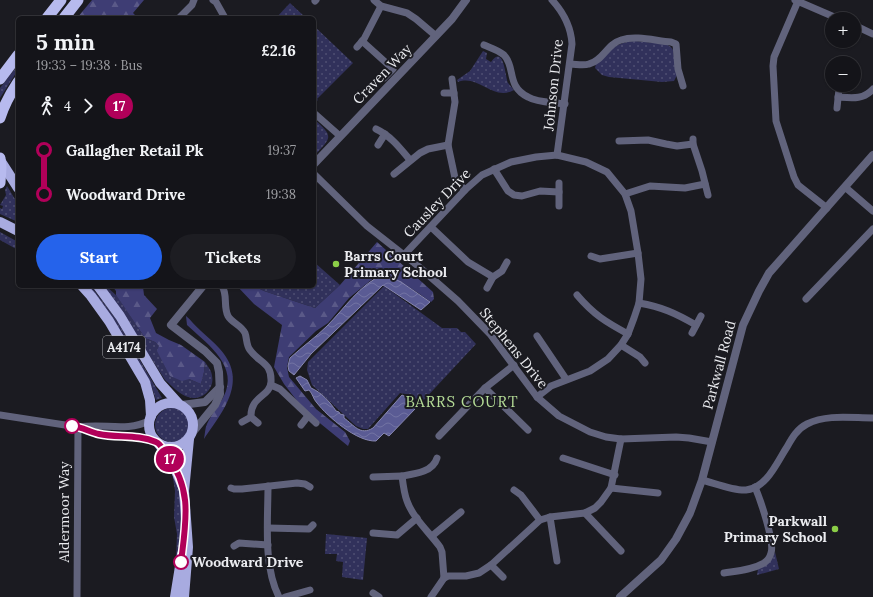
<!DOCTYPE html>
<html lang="en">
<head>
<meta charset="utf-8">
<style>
  :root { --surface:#141419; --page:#1d1d22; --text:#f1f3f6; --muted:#9d9ea2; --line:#333338; --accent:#2563eb }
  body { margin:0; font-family:Lora,serif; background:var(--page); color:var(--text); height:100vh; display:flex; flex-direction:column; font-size:15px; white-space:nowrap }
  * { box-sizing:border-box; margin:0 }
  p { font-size:13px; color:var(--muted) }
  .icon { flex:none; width:22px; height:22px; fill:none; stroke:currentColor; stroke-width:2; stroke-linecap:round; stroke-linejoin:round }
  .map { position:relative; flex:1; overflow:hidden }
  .sheet { position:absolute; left:16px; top:16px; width:300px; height:272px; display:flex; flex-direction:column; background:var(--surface); border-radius:6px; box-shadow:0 1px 3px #0004,0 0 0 1px var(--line) }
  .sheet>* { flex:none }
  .badge { padding:0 8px; border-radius:13px; font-size:14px; line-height:26px }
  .fabs { position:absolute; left:825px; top:12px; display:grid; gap:8px }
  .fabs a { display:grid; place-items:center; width:36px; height:36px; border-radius:50%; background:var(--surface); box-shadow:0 1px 3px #0004,0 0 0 1px var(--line); font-size:20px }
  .map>.badge { position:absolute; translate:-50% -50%; box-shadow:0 0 0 2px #fff }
  .legs { display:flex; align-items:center; gap:6px; height:44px; padding:0 20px; font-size:13px }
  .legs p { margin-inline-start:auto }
  .head { display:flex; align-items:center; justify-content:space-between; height:68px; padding:0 20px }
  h1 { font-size:22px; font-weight:700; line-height:30px }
  .primary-button { display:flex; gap:8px; margin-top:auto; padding:8px 20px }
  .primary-button a { flex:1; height:46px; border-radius:24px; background:var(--accent); color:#fff; font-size:16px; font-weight:700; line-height:46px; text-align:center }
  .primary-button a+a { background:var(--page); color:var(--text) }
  ul { padding:0 20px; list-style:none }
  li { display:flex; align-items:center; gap:14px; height:44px; font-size:15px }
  li i { display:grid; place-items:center; width:6px; height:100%; margin:0 5px; background:currentColor }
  li i::after { content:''; width:10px; height:10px; margin:-5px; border:3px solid; border-radius:50%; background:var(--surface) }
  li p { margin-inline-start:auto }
  li:first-child i { background:linear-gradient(#0000 50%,currentColor 0) }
  li:last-child i { background:linear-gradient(currentColor 50%,#0000 0) }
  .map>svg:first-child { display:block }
  .green { fill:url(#green-dots) }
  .forest { fill:url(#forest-firs) }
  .water { fill:url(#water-waves); stroke:#8686b0 }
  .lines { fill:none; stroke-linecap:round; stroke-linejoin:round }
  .minor { stroke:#61637c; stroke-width:7 }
  .tertiary { stroke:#61637c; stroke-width:8 }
  .primary { stroke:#a8abe0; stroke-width:10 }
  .trunk { stroke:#b7baee; stroke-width:11 }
  .line-1-casing { stroke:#fff; stroke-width:9 }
  .line-1 { stroke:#b10059; stroke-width:6 }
  .poi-dot { fill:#8bce47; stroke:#1b1b21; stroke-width:1.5 }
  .stop-1-dot { fill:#fff; stroke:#b10059; stroke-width:2 }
  .labels { text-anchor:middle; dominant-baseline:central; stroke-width:4; stroke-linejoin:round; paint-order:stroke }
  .shield { fill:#1b1b21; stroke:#adadb2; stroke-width:1 }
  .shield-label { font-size:13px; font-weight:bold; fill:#ebecf0 }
  .street-label { font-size:14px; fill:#ebecf0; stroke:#1b1b21 }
  .poi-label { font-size:14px; font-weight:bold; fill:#ebecf0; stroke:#1b1b21; text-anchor:start }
  .stop-label { font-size:14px; font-weight:bold; fill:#ebecf0; stroke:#1b1b21; text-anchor:start }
  .neighbourhood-label { font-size:15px; letter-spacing:1px; fill:#b5dc97; stroke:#1b1b21 }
</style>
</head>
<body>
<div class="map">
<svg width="873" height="597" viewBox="0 0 873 597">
  <defs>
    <pattern id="green-dots" width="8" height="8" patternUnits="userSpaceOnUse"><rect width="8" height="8" fill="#31315b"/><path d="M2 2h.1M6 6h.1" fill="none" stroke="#4f4f73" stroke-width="1.8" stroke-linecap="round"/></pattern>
    <pattern id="forest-firs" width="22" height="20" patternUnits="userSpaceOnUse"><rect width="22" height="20" fill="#3e3d74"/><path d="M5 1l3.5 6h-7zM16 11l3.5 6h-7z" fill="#5a5988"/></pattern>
    <pattern id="water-waves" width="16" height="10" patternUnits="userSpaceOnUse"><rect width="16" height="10" fill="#5a5b94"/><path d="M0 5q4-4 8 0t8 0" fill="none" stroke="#7273a3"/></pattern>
  </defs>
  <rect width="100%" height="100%" fill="#1b1b21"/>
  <g class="green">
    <polygon points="290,3 306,18 276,18"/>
    <polygon points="314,26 353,63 317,99 318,100 314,103"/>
    <path d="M635,41L666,44L671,47L673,50L677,75L674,81L662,82L609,77L602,75L595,68L596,64C610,51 615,42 635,41Z"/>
    <path d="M483,51L487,53L486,59L491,62C504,44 505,76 508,83C510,85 512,88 514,90C493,102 479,74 458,82L457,80L470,71Z"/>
    <polygon points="18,65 18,70 0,98 0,88"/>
    <path d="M314,119C334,137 332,137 314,156Z"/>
    <polygon points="7,186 18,204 18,222 0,214 0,208 2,209 3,206 0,205 6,195 5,190"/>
    <polygon points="0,232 18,242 18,250 0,240"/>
    <polygon points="314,262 340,285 315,308 264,291 254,286 314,286"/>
    <polygon points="86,286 91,286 116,319 162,398 156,400 152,388"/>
    <path d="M102,286H106L117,296L145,338L155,342L159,346L189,379L201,384L204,372L205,362C208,367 212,371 212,376C215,389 201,402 188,397C179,394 172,386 165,380L115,302Z"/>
    <polygon points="384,286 442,328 457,328 461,332 465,332 476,344 421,403 411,395 400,393 368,429 363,429 356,426 312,385 307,370 308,362"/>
    <circle cx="172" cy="425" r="17"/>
    <polygon points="172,472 179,486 182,514 181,539 176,559 177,534 174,517 175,491"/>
    <polygon points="326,534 367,538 363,580 342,577 343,562 336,561 337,554 325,554"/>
    <path d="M775,552L779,569L757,575L758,569C766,564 772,562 775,552Z"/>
  </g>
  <g class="forest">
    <polygon points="92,0 144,0 133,13 138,18 77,18"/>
    <path d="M377,242L433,292L434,299L431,302C415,291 401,280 382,274L375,277L349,298L328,323L316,331L289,357L287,367L289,377L316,409L345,432L350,441L348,446L305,411L284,384L274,367L282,325L254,304L237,286H254L264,291L315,308L340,285Z"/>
    <polygon points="112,286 143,287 144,295 157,309 150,318 156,333 169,340 181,345 205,362 204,372 201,384 189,379 182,381 170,376 157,351 159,346 155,342 145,338 116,295 116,291"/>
    <path d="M186,316C191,320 195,326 201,331C207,337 214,342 219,348C249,380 224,410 204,439C205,434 205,428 207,424C212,412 222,403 226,391C236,363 204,341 187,325Z"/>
  </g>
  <g class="water">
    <path d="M384,274L401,282L430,302L421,310L383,285L311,354L294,375L289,371L288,366L290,358C302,347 316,337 327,326C345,308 359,285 384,274Z"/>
    <path d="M300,376L307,380L311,388C321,392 330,402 336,411L339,412L340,414L344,415V418C354,425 360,436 373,428L402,395L414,401L415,409L389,436L384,433L376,441C357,442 328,417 317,403C313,399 313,394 309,390L305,391L296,378Z"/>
  </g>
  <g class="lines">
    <g class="minor">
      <polyline points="213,0 216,2 225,18"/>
      <polyline points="374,0 381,6 407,13 416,19 436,36"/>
      <path d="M552,0C563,12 571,27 572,44L557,155"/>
      <polyline points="795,0 839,19"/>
      <polyline points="315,1 316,0"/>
      <polyline points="798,1 774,57 773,66 776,121 794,177 798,185 827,208"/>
      <polyline points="179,18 192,5 194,0"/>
      <polyline points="854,25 873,34"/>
      <polyline points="362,41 393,69 384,78"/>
      <path d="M484,45C491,48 498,50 504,55C516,68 506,86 528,97C538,103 553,102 565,104"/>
      <polyline points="357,47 364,39 381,6"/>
      <path d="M570,64C576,64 583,66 589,64C603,61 607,44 621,40C636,35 656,41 671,42L676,44L678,69L683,86"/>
      <polyline points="452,79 455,102 448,145 455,178 465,190"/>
      <polyline points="444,93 454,93"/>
      <path d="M838,97C852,98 863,100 873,89"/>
      <polyline points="837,108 839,89"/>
      <polyline points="314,113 340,136"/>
      <path d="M376,129C391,136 400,148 410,160"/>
      <polyline points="693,139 693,144 702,171 708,195"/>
      <polyline points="619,141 648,140 666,144 677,146 693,144"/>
      <polyline points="378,145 385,134"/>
      <polyline points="494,169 508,191 514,195 522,196 540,191 559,192"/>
      <polyline points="314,174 367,226 418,266 458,301 490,334 537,397 559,416 590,432 606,437 621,439 676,437 689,438 712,442"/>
      <polyline points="394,174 420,153 428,149 448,145"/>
      <polyline points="845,187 873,211"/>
      <polyline points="625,194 650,186 685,188 705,184"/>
      <polyline points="559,206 559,183"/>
      <polyline points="431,227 468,262 493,277"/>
      <polyline points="404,255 465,190 482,175 511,162 536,157 557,155 586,162 607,172 625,194 631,211 638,253 641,279 639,303 634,318 628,334 621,345 608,359 590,371 551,386 537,397"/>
      <polyline points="591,256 600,259 638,253"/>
      <path d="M222,286C228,295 223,306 228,316C232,323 241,325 245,333C247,338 246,345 250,350C259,363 272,362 271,382C270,397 250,396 251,417L258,423"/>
      <polyline points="487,288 493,277 502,271 507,262"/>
      <path d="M577,295C594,315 606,322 628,334"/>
      <polyline points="806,299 873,229"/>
      <path d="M639,303C662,307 675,313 696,325"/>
      <polyline points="692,333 701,316"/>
      <polyline points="537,336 566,379"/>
      <polyline points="621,345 640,357 645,363"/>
      <polyline points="271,385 280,389 316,423"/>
      <polyline points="485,388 528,430"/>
      <polyline points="0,415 78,427 98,434 137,437 156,442"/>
      <polyline points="242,422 251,417"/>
      <polyline points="301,425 308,416"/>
      <path d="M80,427C103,423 127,432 149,421"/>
      <polyline points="439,436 485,388 514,365"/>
      <polyline points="563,458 615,475"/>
      <path d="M402,476C415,474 433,472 437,458"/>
      <path d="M373,477L402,476C403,484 404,493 407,501C413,518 429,532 440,547L442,552L444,578L431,597"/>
      <path d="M702,480C714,483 734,491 746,490C767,488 777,462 787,447C792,438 797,429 807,424C827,414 851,418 873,418"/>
      <path d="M268,486C268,520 263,566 279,597"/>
      <polyline points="231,488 234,489 242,489 297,483 305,484 310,487"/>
      <polyline points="611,488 658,493"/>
      <polyline points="514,490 521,495 540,520"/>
      <polyline points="585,513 621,551"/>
      <polyline points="550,517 557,561"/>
      <polyline points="268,528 309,529 313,525"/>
      <polyline points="373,533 397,535 417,518"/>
      <polyline points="432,536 461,512"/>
      <polyline points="234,546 239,543 268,545"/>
      <polyline points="491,565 503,577"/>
      <path d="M724,573C737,571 752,570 764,563C767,561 770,557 771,553C775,542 760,499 755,487"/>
      <polyline points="444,578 448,576 466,576 479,573 491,565 540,520 550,517 585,513 595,508 601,502 611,488 621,439"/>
      <polyline points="373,593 379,597"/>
      <polyline points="77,597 78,427"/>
      <polyline points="285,597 310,590"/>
    </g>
    <g class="tertiary">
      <polyline points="314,164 452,19 466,0"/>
      <polyline points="182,405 205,402 220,387"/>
      <polyline points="193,432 215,405 220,394 219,372 217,363 205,351 171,325 203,286"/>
      <polyline points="620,597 661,560 676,539 690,513 702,480 743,325 759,291 769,273 873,155"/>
    </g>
    <g class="primary">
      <polyline points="0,160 18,188"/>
      <polyline points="0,222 18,231"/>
      <polyline points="82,286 91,296 109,321 145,382 150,400 151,416"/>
      <polyline points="98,286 120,316 160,383 178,403"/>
      <circle cx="171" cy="425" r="22"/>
      <polyline points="159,444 172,462 183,487"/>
      <polyline points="175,597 182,554"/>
      <polyline points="184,597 188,547 184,491 189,439"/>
    </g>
    <g class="trunk">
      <polyline points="47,18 61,0"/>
      <polyline points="64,18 78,0"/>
      <polyline points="0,79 18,55"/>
      <path d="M0,118C4,105 10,94 18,82"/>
      <polyline points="0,158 1,167 0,183"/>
    </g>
  </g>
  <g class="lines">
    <g class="line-1-casing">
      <path id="line-1" d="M72,426C82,427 90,432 99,434C117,438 138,434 156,442C161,444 163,450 166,454C193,489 186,521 181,562"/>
    </g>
    <use href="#line-1" class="line-1"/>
  </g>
  <g class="poi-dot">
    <circle cx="336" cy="264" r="4"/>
    <circle cx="835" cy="529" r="4"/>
  </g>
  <g class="stop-1-dot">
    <circle cx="72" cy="426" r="7"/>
    <circle cx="181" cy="562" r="7"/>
  </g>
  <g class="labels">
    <rect class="shield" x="103" y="336" width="42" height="22" rx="3"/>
    <g class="shield-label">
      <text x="124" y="347">A4174</text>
    </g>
    <g class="street-label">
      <text transform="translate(382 74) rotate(-46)">Craven Way</text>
      <text transform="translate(553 85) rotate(-84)">Johnson Drive</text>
      <text transform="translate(437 203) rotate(-46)">Causley Drive</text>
      <text transform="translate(514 348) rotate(51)">Stephens Drive</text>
      <text transform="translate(719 365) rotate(-75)">Parkwall Road</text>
      <text transform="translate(64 512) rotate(-90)">Aldermoor Way</text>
    </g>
    <g class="poi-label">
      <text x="344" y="256">Barrs Court<tspan x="344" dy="16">Primary School</tspan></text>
      <text x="827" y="521" text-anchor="end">Parkwall<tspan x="827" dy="16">Primary School</tspan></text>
    </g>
    <g class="stop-label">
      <text x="192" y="562">Woodward Drive</text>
    </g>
    <g class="neighbourhood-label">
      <text x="462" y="401">BARRS COURT</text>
    </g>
  </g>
</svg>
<div class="fabs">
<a>+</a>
<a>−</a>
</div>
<b class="badge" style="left:170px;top:459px;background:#b10059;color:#fff">17</b>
<section class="sheet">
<div class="head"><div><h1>5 min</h1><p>19:33 – 19:38 · Bus</p></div><b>£2.16</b></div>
<div class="legs"><svg class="icon" aria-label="walk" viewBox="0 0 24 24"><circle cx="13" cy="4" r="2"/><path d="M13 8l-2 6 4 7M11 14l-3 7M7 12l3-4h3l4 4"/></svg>4<svg class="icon" aria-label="forward" viewBox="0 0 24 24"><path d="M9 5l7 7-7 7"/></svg><b class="badge" style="background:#b10059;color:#fff">17</b></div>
<ul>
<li><i style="color:#b10059"></i><b>Gallagher Retail Pk</b><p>19:37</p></li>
<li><i style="color:#b10059"></i><b>Woodward Drive</b><p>19:38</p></li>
</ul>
<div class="primary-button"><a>Start</a><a>Tickets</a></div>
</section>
</div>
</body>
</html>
